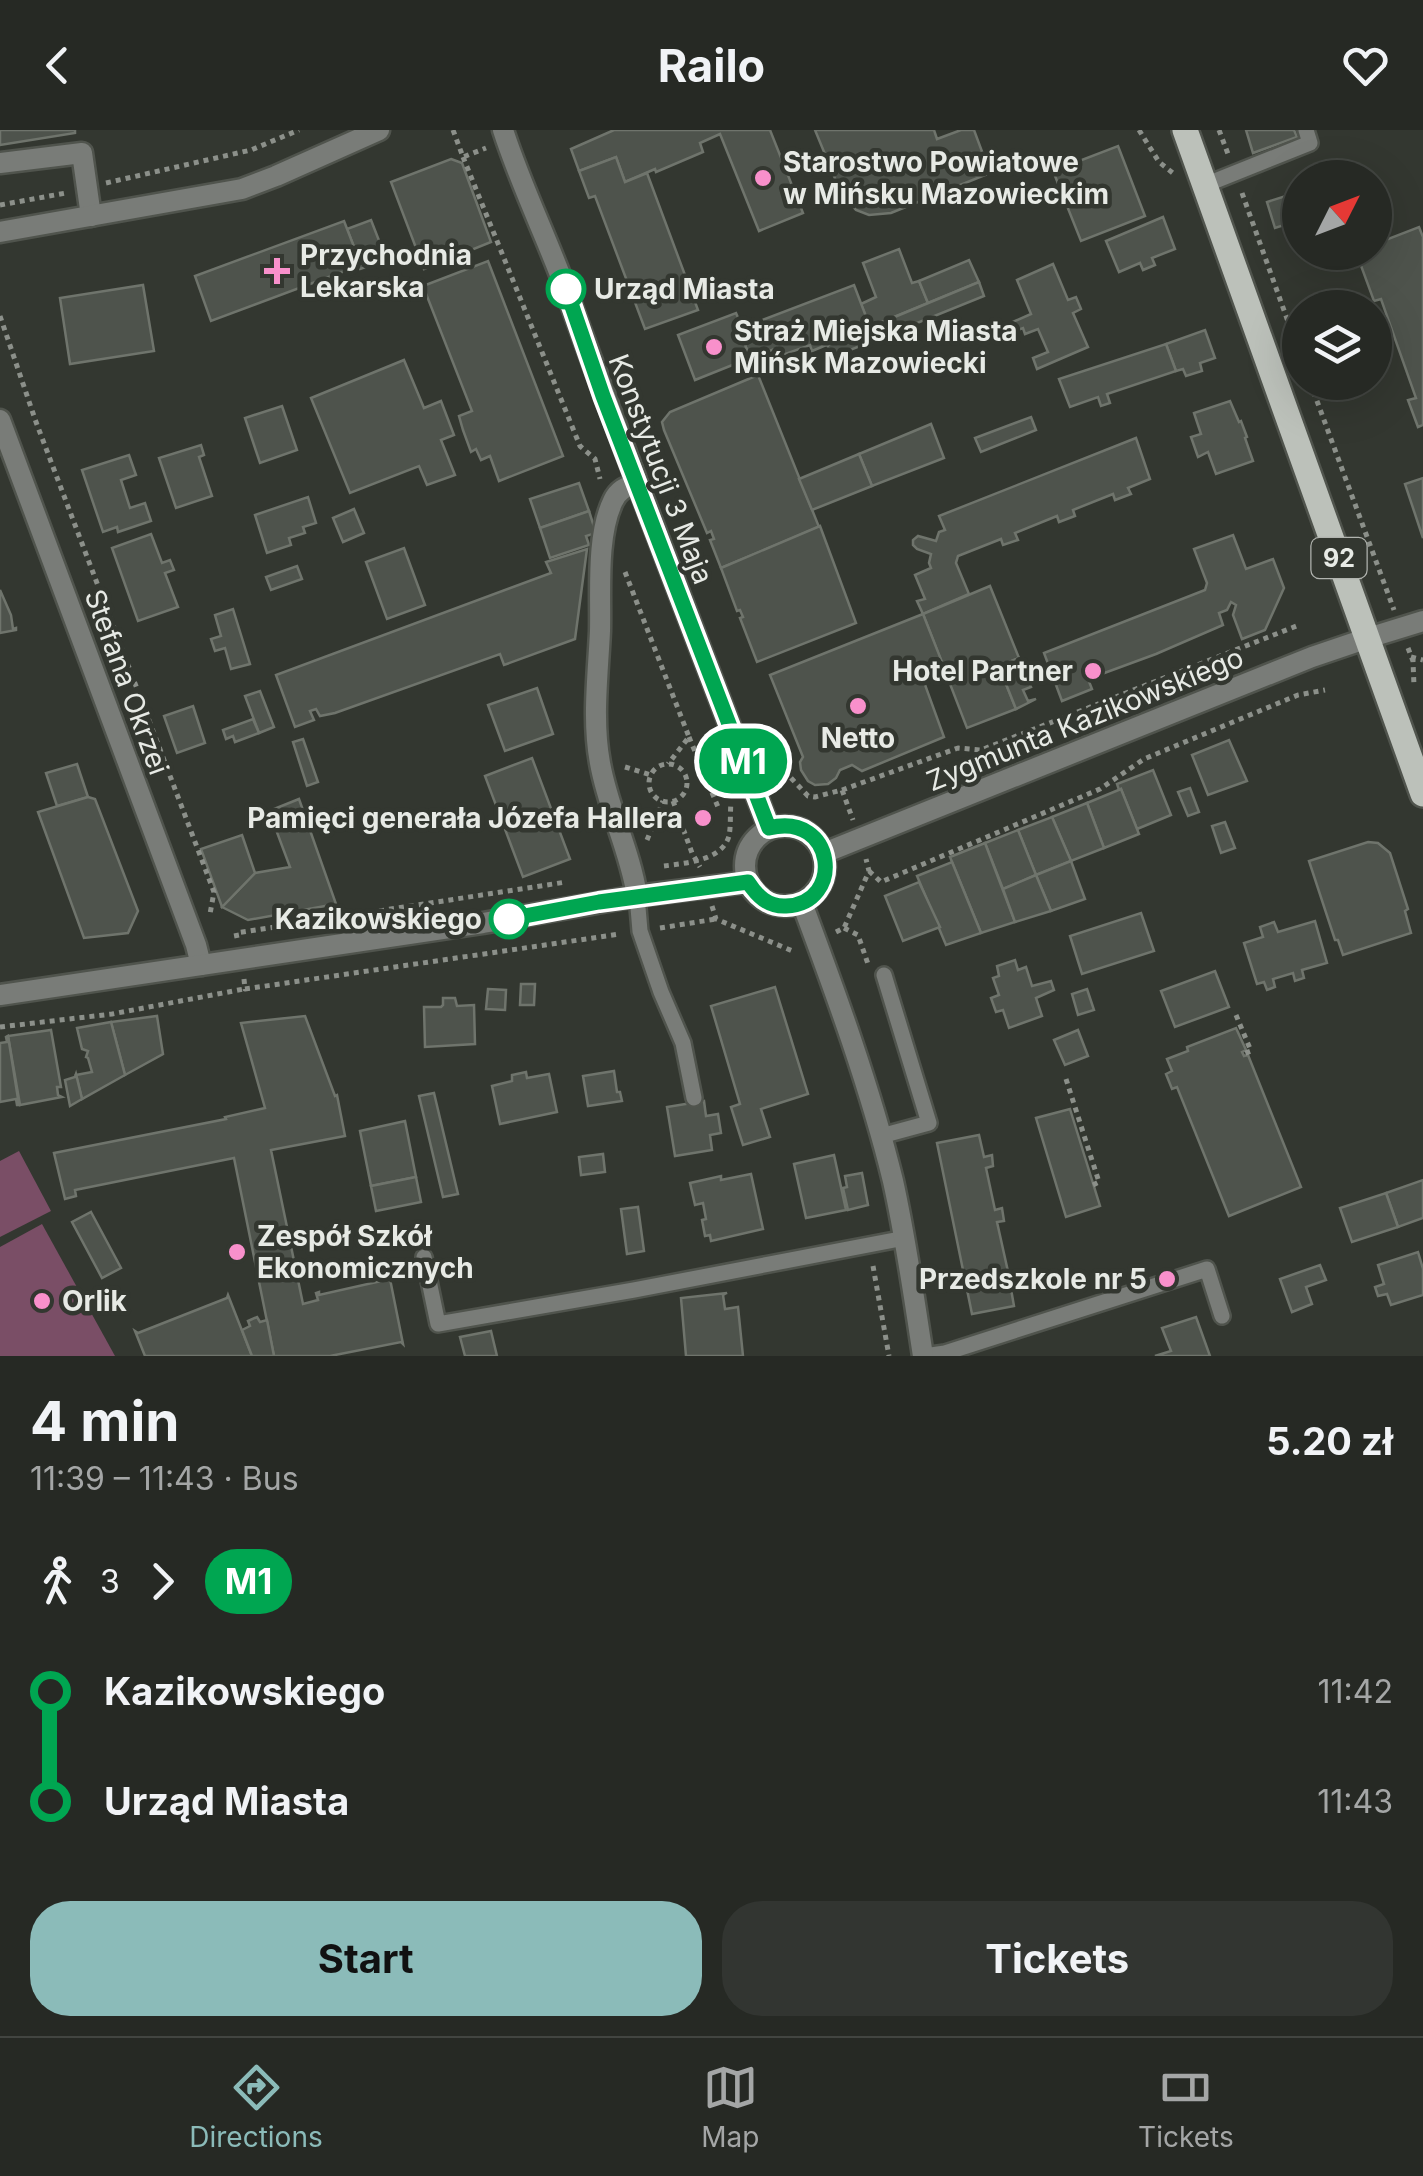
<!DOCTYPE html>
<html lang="en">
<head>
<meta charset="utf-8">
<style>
  :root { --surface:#262924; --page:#323531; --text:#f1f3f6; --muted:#a4a6a6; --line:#424541; --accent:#8bbbb9 }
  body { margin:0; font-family:Inter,sans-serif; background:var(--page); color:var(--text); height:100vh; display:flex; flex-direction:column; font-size:38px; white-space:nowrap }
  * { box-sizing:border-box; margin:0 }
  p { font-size:32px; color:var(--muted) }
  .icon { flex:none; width:55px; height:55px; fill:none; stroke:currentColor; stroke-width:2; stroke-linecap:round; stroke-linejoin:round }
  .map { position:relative; height:1226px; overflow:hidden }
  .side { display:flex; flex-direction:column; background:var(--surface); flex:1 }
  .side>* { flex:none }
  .badge { padding:0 20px; border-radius:32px; font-size:35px; line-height:65px }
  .needle { width:65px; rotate:48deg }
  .controls { position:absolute; left:1282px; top:30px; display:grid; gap:20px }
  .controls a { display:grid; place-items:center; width:110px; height:110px; border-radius:50%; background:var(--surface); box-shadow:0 10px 40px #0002,0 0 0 2px var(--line); font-size:50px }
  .map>.badge { position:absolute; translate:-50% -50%; box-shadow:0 0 0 5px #fff }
  .legs { display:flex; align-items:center; gap:15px; height:110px; padding:0 30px; font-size:32px }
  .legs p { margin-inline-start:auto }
  .headline { display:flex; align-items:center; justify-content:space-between; height:170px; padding:0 30px }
  h1 { font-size:55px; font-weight:700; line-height:75px }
  .cta { display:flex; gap:20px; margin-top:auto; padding:20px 30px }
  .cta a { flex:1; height:115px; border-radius:40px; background:var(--accent); color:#111; font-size:40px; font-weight:700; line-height:115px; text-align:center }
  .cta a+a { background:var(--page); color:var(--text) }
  ul { padding:0 30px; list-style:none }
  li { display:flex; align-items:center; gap:35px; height:110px; font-size:38px }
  li i { display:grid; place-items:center; width:15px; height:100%; margin:0 12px; background:currentColor }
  li i::after { content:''; width:25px; height:25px; margin:-12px; border:8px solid; border-radius:50%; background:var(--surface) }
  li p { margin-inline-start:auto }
  li:first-child i { background:linear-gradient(#0000 50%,currentColor 0) }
  li:last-child i { background:linear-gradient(currentColor 50%,#0000 0) }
  header { display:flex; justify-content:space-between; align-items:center; height:130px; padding:0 30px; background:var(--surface); font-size:45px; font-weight:700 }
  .tabs { display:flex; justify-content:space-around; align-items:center; height:140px; border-top:2px solid var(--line); background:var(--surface); font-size:28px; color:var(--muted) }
  .tabs a { display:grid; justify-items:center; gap:5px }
  .tabs .on { color:var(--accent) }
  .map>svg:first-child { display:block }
  .green { fill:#7a4e66 }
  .building { fill:#4e534c; stroke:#6f746c; stroke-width:2.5 }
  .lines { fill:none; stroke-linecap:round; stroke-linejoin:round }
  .service-casing { stroke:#50544d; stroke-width:20 }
  .minor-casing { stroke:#50544d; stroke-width:25 }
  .tertiary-casing { stroke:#50544d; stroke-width:25 }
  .primary-casing { stroke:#50544d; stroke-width:30 }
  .path { stroke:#8c908a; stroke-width:5; stroke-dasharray:5 5; stroke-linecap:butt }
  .service { stroke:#797c78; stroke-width:15 }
  .minor { stroke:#797c78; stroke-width:20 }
  .tertiary { stroke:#797c78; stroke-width:20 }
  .primary { stroke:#bcc1ba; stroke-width:25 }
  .line-1-casing { stroke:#fff; stroke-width:22 }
  .line-1 { stroke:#00a651; stroke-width:15 }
  .poi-dot { fill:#f890cb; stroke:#333730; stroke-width:4 }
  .stop-1-dot { fill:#fff; stroke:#00a651; stroke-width:5 }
  .labels { text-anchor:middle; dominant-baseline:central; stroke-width:9; stroke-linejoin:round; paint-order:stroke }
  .shield { fill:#333730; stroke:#b1b4af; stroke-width:2.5 }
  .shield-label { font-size:25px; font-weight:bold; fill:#e7eae5 }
  .poi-label { font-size:28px; font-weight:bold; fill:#e7eae5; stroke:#333730; text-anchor:start }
  .stop-label { font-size:28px; font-weight:bold; fill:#e7eae5; stroke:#333730; text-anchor:start }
  .street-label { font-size:28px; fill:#e7eae5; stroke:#333730 }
</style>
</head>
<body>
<header><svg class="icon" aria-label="back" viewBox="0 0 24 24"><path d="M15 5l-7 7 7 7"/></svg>Railo<svg class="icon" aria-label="heart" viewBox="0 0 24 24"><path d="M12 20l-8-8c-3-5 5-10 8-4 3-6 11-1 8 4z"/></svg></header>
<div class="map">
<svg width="1423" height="1226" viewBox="0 0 1423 1226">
  <rect width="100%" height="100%" fill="#333730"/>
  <g class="green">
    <polygon points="19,1021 51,1081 0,1107 0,1031"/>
    <polygon points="42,1094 115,1226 0,1226 0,1117"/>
  </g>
  <g class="building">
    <polygon points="0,0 75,0 75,3 0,15"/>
    <polygon points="614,0 770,0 803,83 759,101 720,4 700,13 703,22 656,42 655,39 625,52 616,27 579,41 571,19"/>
    <polygon points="815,0 934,0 937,9 961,0 974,0 990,43 891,83 869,85 856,80 841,63"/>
    <polygon points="1246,0 1294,0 1297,7 1253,23"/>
    <polygon points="1118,16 1145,86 1081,111 1053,41"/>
    <polygon points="616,27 625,52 647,43 698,180 645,199 595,66 589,68 579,41"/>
    <polygon points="451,29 462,33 491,112 424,139 391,52"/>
    <polygon points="1292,64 1300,90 1275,98 1267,72"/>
    <polygon points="1163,87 1175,119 1152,128 1155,135 1143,140 1140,133 1119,142 1106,111"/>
    <polygon points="371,90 385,126 374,130 375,134 360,139 358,136 361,135 347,99"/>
    <polygon points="344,91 361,135 211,191 195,146"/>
    <polygon points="1419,97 1423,107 1423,295 1418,297 1408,270 1416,268 1381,169 1374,171 1356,122 1375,122 1375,114"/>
    <polygon points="899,119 912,153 919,151 928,173 870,197 861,174 876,167 863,133"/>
    <polygon points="969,130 979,152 928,173 919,151"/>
    <polygon points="488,131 563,326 499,351 490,326 481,330 476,319 471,322 463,300 459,286 472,281 423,156"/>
    <polygon points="1053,134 1068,170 1076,167 1081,179 1073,183 1088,217 1037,239 1033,228 1048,222 1038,199 1025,204 1023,198 1012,202 1008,194 1031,184 1017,150"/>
    <polygon points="979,152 984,166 833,227 827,215"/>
    <polygon points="143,155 154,221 70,234 60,168"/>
    <polygon points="854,155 870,197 812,221 810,215 780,226 777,218 750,228 739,199"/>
    <polygon points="736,183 742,197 739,199 750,228 695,250 678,205"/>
    <polygon points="1205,200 1215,228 1200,233 1202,241 1186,246 1183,239 1176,241 1166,214"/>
    <polygon points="1166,214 1176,241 1107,264 1110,273 1101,276 1098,267 1070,277 1059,249"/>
    <polygon points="404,230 424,278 441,271 454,305 441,310 455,345 427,355 419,336 350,363 311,268"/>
    <polygon points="758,245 819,397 721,438 710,410 714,409 711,401 707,403 664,300 662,292 670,282"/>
    <polygon points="1230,271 1239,292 1241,291 1247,307 1245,308 1253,331 1216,344 1208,322 1198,327 1191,307 1201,304 1194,283"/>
    <polygon points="282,276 297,320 260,333 245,288"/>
    <polygon points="1031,287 1036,300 981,322 975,308"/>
    <polygon points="931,294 944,328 872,356 859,324"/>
    <polygon points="1136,308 1150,349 1128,358 1131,364 1115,370 1113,364 1073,380 1075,386 1059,392 1057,386 1015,403 1018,410 1003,415 1001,409 958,426 956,433 969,464 923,484 917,471 925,469 915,445 931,438 929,433 931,424 917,419 913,415 913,410 918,406 936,411 939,402 945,400 939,386"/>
    <polygon points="201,315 204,325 199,327 212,366 176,378 159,328"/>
    <polygon points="859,324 872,356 812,380 799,349"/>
    <polygon points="129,325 136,345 121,350 130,378 145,373 151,391 118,402 117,397 103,402 82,340"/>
    <polygon points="1423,348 1423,408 1405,354"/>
    <polygon points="579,353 589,381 540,398 530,369"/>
    <polygon points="308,367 316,393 303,397 305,403 289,408 291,415 267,423 255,385"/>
    <polygon points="354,379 364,403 343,412 333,388"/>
    <polygon points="589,381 596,403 586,406 589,415 550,428 540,398"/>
    <polygon points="820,396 856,493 757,532 740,488 743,487 740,480 737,481 721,438"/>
    <polygon points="151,404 162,433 170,430 174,440 165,443 178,477 138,491 112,418"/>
    <polygon points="1233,405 1246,439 1273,429 1284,458 1265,500 1242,509 1233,485 1236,475 1231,472 1227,480 1219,483 1223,495 1156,524 1088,549 1092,559 1062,571 1044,523 1205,460 1207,453 1194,419"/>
    <polygon points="404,418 425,475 387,489 366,432"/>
    <polygon points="587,419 575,509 504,535 500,524 335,583 320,586 316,579 310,581 314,590 295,597 276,545 551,443 546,432"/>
    <polygon points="297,436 302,449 271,460 266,447"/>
    <polygon points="990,456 1019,528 1009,532 1011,537 1000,539 1016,579 967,598 923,484"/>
    <polygon points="0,460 11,485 13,499 16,498 16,500 0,503"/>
    <polygon points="233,479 250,534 231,539 225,518 215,521 211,509 221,506 215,485"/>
    <polygon points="923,484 942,532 920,541 944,607 862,641 852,635 840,640 836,648 828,654 815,655 808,651 801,640 800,632 803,627 770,545"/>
    <polygon points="1019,528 1031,557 1023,560 1028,571 1036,569 1016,579 1000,539 1011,537 1009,532"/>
    <polygon points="537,558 553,604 505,621 488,575"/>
    <polygon points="260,561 274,597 259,603 245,566"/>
    <polygon points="193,576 205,613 177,623 164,586"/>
    <polygon points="253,589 259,603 235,612 233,606 226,609 223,600"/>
    <polygon points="303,609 318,652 307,656 293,612"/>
    <polygon points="1229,610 1247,651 1208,665 1192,625"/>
    <polygon points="532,628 570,729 523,747 485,646"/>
    <polygon points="77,634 88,667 57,676 46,643"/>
    <polygon points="1153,640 1171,685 1137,699 1121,659 1119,660 1117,654"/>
    <polygon points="1190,658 1199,682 1188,686 1178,662"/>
    <polygon points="1121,659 1139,704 1104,718 1087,673"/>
    <polygon points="88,667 95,669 138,781 128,803 84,808 38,682"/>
    <polygon points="299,669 336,774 248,790 222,777 255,743 290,737 269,681"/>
    <polygon points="1087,673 1104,718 1071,731 1052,687"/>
    <polygon points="1052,687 1071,731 1036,745 1018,700"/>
    <polygon points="1225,692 1235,718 1221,723 1212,696"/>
    <polygon points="1018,700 1036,745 1003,759 985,713"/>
    <polygon points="242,705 255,743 222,777 201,719"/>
    <polygon points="1368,712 1378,713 1390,723 1408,779 1405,781 1411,803 1343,825 1338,810 1335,810 1309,731"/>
    <polygon points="985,713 1015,792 981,803 950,727"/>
    <polygon points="1071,731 1085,769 1051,781 1036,745"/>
    <polygon points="952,732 981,803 946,815 917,746"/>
    <polygon points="1036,745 1051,781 1015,792 1003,759"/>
    <polygon points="919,752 940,797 903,811 885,766"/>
    <polygon points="1141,783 1154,821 1082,844 1070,806"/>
    <polygon points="1315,791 1327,833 1302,840 1304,848 1295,851 1293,843 1273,849 1275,857 1267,860 1264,852 1257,854 1244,813 1263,807 1260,797 1274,792 1278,802"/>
    <polygon points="1015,830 1018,840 1026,837 1032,856 1051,851 1054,860 1036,868 1042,886 1009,898 1003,880 996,882 991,868 999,865 993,848 999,846 997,836"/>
    <polygon points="1215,841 1229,877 1175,897 1161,861"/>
    <polygon points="521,854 535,854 534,875 520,875"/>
    <polygon points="775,857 808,964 761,979 770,1007 743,1015 731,977 740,974 711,876"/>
    <polygon points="488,859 506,860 505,880 486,879"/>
    <polygon points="1087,859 1094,880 1078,885 1072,864"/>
    <polygon points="443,868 455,868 457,876 474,875 475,914 425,917 424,877 441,877 443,875"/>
    <polygon points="157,886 163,924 125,945 111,892"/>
    <polygon points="305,886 335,966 337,965 345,1006 271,1020 303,1174 318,1170 316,1163 319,1162 319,1165 390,1149 403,1214 401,1212 330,1226 274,1226 234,1028 75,1060 76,1066 65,1069 54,1023 226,989 225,987 265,978 241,893"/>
    <polygon points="111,892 125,945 82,969 76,945 92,942 88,928 86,927 88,921 82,919 77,898"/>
    <polygon points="1236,898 1246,920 1242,922 1244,926 1248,925 1301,1057 1229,1086 1177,957 1172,959 1166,944 1172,941 1167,929 1188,921 1187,917"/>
    <polygon points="51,900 61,957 57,957 58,965 62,967 20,975 8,906"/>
    <polygon points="1078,900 1088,926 1065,935 1054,910"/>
    <polygon points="8,906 19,975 17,975 16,969 0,972 0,913 7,912 6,907"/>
    <polygon points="614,941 617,962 620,962 622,971 588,976 583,946"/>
    <polygon points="526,942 527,948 549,944 557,982 500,994 492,956 512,951 512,945"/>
    <polygon points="76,944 82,969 70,976 65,950 75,947"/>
    <polygon points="434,963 458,1064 443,1067 419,966"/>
    <polygon points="704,971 706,986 718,984 721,1003 710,1005 712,1020 675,1026 667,977"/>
    <polygon points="1070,979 1100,1076 1066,1087 1036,988"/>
    <polygon points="405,991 416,1047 371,1056 360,1001"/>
    <polygon points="979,1005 984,1027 992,1025 993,1036 986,1038 995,1080 1002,1078 1004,1091 997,1092 1009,1146 1016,1145 1018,1158 1011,1159 1014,1176 972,1184 937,1013"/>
    <polygon points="603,1024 605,1042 581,1045 579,1027"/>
    <polygon points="834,1025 846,1080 806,1088 794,1034"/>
    <polygon points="862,1043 868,1075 848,1080 843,1058 847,1057 845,1046"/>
    <polygon points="751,1044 763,1099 711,1111 710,1105 705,1106 702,1090 706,1089 703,1073 695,1075 690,1053 721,1046 721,1050"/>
    <polygon points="416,1047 421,1072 376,1081 371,1056"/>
    <polygon points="1423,1050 1423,1088 1398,1097 1386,1063"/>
    <polygon points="1386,1063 1398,1097 1352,1112 1340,1078"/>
    <polygon points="638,1077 644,1121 627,1124 621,1079"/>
    <polygon points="91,1082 121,1138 102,1148 72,1092"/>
    <polygon points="1418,1122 1423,1139 1423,1165 1391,1175 1387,1164 1378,1166 1375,1157 1384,1154 1378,1135"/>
    <polygon points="1320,1135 1326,1150 1306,1157 1312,1174 1292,1182 1280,1149"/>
    <polygon points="727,1163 723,1165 725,1179 738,1177 743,1226 686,1226 681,1168"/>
    <polygon points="228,1165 252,1226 145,1226 135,1201 138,1203 227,1168"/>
    <polygon points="257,1187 260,1192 267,1190 274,1226 252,1226 242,1200 250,1196 248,1191"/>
    <polygon points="1196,1187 1210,1226 1155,1226 1171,1221 1162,1198"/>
    <polygon points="491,1201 497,1226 465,1226 460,1207"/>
  </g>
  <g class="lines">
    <g class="service-casing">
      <g id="service">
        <polyline points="1205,55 1310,13 1306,0"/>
        <polyline points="637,766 640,801 661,862 683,913 694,968"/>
        <polyline points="881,1006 929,993 884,845"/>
        <polyline points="424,1127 438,1194 634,1160 905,1108"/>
        <polyline points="924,1226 945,1223 1207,1139 1222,1186"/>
      </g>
    </g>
    <g class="minor-casing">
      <g id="minor">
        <polyline points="0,33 82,23 91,86"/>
        <polyline points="0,290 196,815 201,835"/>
        <path d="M636,353C626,357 618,360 613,371C596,406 601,463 600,501C598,545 592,590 600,633C608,679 630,720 637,766"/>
        <polyline points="1368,508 1423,491"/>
      </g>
    </g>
    <g class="tertiary-casing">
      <g id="tertiary">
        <path d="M503,0C521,56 547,108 567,163C632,343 701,520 769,698"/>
        <polyline points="0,102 242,59 276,46 379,0"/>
        <circle cx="785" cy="736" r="40"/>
        <polyline points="824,723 1312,527 1368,508"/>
        <path d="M802,773C836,864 870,957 893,1051C906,1109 914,1168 923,1226"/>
        <polyline points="0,865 483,793 637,766 748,752"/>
      </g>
    </g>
    <g class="primary-casing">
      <polyline id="primary" points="1185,0 1423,664"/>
    </g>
    <g class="path">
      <polyline points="453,0 463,27 486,18"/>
      <polyline points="1139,0 1159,32 1174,44"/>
      <polyline points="1219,0 1228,24"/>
      <polyline points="463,27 580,316 595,329 600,349"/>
      <polyline points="106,53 251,20 299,0"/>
      <polyline points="1242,63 1300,225"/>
      <polyline points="0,75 66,63"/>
      <polyline points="0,186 36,292 214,762 210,784"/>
      <polyline points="1310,252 1394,480"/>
      <polyline points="670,380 687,373"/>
      <polyline points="625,442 689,607 668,634"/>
      <polyline points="1408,518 1413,531 1414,556"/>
      <polyline points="1411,527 1423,530"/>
      <polyline points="689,607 718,677"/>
      <circle cx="668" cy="653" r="19"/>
      <polyline points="625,637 651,645"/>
      <polyline points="791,648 808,666 815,667 842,660 853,690"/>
      <polyline points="842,660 958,618 981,620 1299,495"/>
      <polyline points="673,671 692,723 700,737"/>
      <polyline points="647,710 663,671"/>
      <path d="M664,736C685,733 722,731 729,706C731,696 730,683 731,672"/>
      <polyline points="869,741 881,752 1100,659 1144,629 1298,565 1325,560"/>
      <polyline points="712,776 716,789 795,822"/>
      <polyline points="660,798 716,789"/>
      <polyline points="844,798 858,805 868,834"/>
      <polyline points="836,802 844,798 869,741 866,729"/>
      <polyline points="237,808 236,803 566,752"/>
      <polyline points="244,849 245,859 620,804"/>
      <polyline points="1236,885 1251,921 1243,924"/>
      <polyline points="0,897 112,884 244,859"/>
      <polyline points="1066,949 1099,1052 1093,1055"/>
      <polyline points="873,1136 889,1226"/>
    </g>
    <use href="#service" class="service"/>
    <use href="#minor" class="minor"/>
    <use href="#tertiary" class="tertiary"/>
    <use href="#primary" class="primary"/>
  </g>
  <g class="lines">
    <g class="line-1-casing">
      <path id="line-1" d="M509,789L599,772L748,752C757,766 768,777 786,776C845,774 836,681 769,698L603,266L566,159"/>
    </g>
    <use href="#line-1" class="line-1"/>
  </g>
  <g class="poi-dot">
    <circle cx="763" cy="48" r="10"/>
    <path d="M272 126h10v10h10v10h-10v10h-10v-10h-10v-10h10z"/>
    <circle cx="714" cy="217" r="10"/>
    <circle cx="1093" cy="541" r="10"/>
    <circle cx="858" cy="576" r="10"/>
    <circle cx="703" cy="688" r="10"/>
    <circle cx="237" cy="1122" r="10"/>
    <circle cx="1167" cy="1149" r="10"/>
    <circle cx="42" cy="1171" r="10"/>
  </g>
  <g class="stop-1-dot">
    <circle cx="566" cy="159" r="18"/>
    <circle cx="509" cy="789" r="18"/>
  </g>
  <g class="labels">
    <rect class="shield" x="1311.5" y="408" width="55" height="40" rx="8"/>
    <g class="shield-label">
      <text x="1339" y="428">92</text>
    </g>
    <g class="poi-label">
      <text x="783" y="32">Starostwo Powiatowe<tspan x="783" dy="32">w Mińsku Mazowieckim</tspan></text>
      <text x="300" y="125">Przychodnia<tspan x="300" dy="32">Lekarska</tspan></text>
      <text x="734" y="201">Straż Miejska Miasta<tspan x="734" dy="32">Mińsk Mazowiecki</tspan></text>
      <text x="1073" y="541" text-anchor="end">Hotel Partner</text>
      <text x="858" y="608" text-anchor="middle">Netto</text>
      <text x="683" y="688" text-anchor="end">Pamięci generała Józefa Hallera</text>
      <text x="257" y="1106">Zespół Szkół<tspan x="257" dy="32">Ekonomicznych</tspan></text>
      <text x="1147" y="1149" text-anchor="end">Przedszkole nr 5</text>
      <text x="62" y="1171">Orlik</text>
    </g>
    <g class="stop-label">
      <text x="594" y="159">Urząd Miasta</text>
      <text x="482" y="789" text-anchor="end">Kazikowskiego</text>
    </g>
    <g class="street-label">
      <text transform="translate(661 339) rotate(69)">Konstytucji 3 Maja</text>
      <text transform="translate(127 552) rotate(70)">Stefana Okrzei</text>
      <text transform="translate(1085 589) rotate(-22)">Zygmunta Kazikowskiego</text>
    </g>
  </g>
</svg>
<div class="controls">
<a><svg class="needle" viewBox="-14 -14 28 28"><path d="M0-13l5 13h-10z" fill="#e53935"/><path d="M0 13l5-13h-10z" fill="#a4a6a6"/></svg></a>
<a><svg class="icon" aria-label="layers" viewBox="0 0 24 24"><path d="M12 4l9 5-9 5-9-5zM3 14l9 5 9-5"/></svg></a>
</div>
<b class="badge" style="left:743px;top:631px;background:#00a651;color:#fff">M1</b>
</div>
<section class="side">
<div class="headline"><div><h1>4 min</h1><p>11:39 – 11:43 · Bus</p></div><b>5.20 zł</b></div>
<div class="legs"><svg class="icon" aria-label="walk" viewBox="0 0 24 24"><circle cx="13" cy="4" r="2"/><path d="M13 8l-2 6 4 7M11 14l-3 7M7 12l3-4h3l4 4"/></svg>3<svg class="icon" aria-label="forward" viewBox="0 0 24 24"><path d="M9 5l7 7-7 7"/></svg><b class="badge" style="background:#00a651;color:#fff">M1</b></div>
<ul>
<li><i style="color:#00a651"></i><b>Kazikowskiego</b><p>11:42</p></li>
<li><i style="color:#00a651"></i><b>Urząd Miasta</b><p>11:43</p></li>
</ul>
<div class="cta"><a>Start</a><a>Tickets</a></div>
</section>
<nav class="tabs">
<a class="on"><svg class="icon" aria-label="directions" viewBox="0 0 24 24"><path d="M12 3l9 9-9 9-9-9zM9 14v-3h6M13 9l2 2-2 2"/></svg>Directions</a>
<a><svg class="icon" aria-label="map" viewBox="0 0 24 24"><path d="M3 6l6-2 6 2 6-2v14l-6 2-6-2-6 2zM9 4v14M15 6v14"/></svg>Map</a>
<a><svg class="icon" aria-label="tickets" viewBox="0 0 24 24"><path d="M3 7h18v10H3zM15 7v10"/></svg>Tickets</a>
</nav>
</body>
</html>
